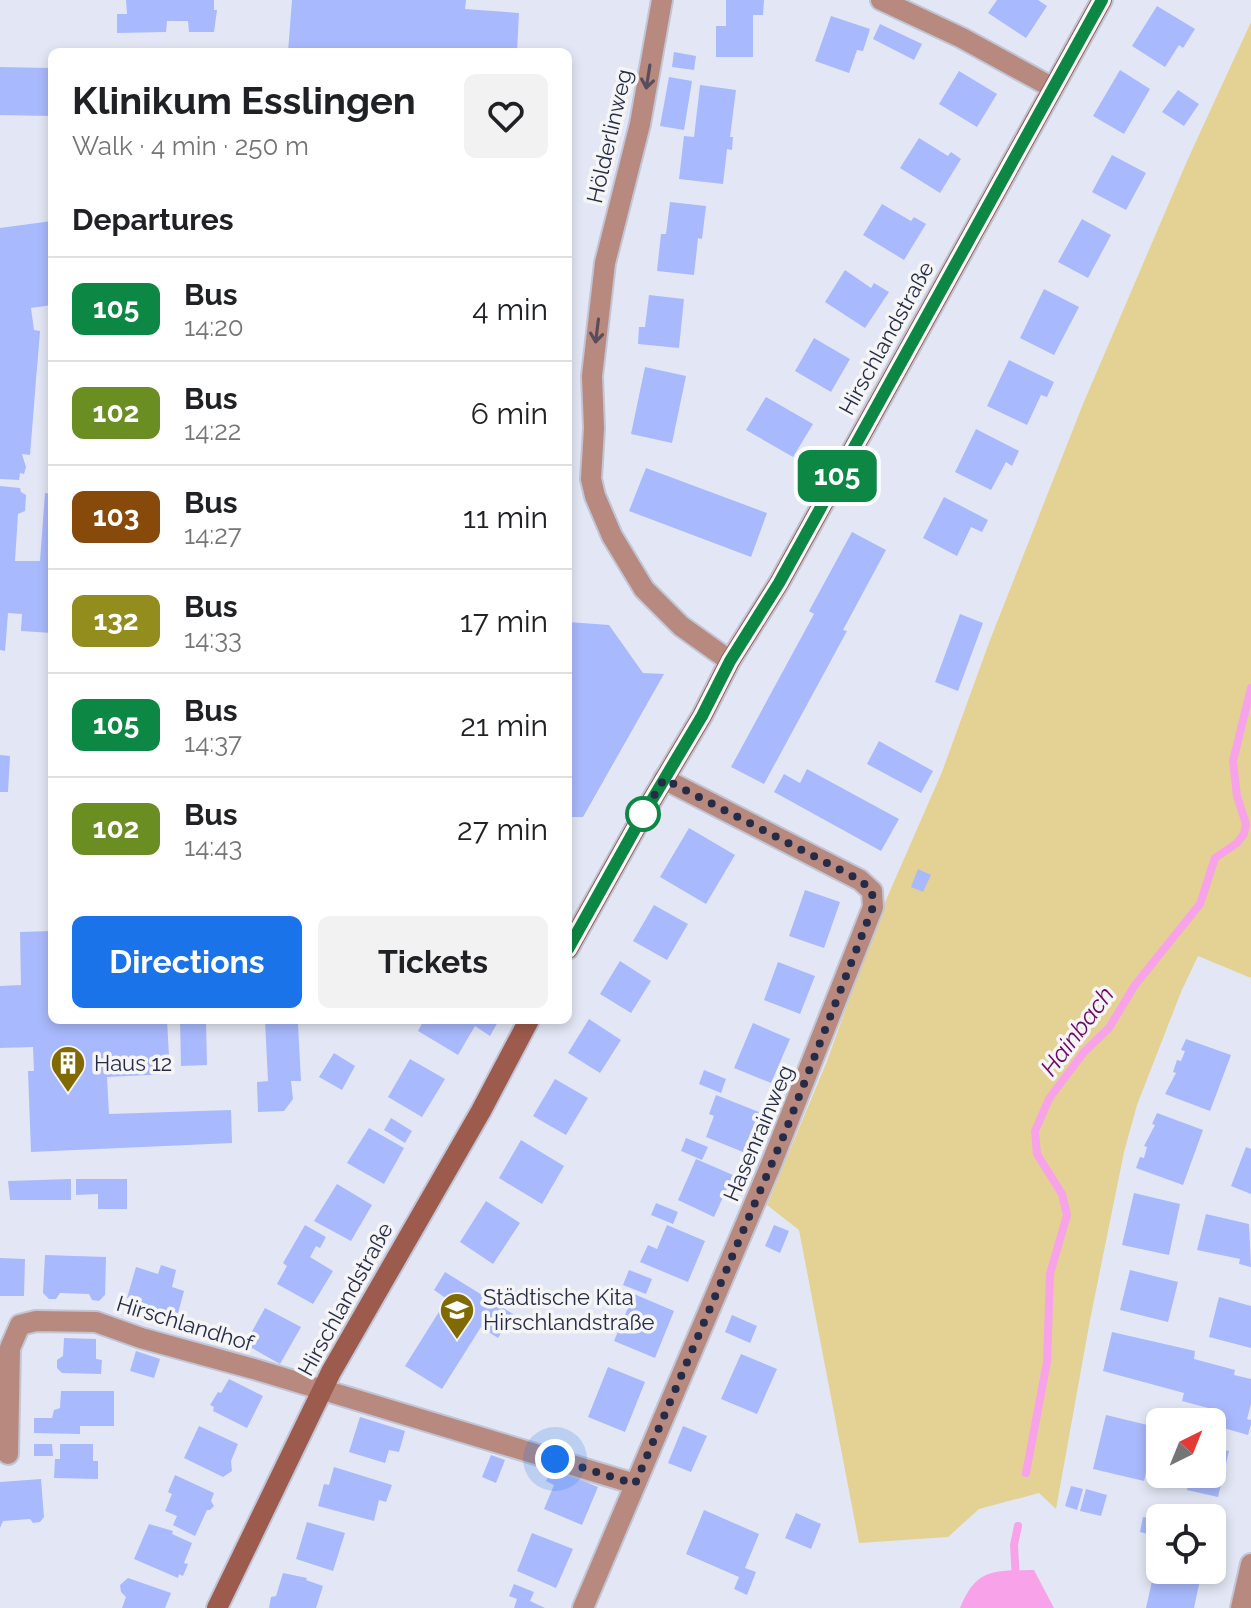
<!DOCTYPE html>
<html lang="en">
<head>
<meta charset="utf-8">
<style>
  :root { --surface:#fff; --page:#f2f2f2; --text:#202124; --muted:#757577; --line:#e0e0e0; --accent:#1a73e8 }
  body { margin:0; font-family:Raleway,sans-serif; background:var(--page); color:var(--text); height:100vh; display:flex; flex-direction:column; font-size:30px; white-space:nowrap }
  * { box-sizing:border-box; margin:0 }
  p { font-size:26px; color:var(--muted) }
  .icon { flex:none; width:44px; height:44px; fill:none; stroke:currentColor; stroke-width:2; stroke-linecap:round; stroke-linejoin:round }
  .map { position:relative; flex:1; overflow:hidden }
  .sheet { position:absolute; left:48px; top:48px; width:524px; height:976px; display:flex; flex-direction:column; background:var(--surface); border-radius:12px; box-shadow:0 4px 12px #0003 }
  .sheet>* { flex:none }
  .badge { padding:0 16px; border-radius:12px; font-size:28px; line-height:52px }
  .needle { width:52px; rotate:43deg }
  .tools { position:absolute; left:1146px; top:1408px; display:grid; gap:16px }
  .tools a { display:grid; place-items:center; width:80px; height:80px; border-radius:12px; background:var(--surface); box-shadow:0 4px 12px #0003; font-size:40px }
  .you { position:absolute; width:40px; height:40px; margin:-20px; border:6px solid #fff; border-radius:50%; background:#1a73e8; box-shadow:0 0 0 12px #1a73e833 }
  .map>.badge { position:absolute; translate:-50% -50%; box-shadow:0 0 0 4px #fff }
  h2 { padding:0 24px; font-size:30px; line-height:72px }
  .round { display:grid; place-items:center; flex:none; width:84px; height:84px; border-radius:12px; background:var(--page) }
  .summary { display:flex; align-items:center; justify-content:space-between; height:136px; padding:0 24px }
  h1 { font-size:38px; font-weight:700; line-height:60px }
  .action { display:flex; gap:16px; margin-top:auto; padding:16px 24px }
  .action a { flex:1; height:92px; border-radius:12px; background:var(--accent); color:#fff; font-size:32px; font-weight:700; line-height:92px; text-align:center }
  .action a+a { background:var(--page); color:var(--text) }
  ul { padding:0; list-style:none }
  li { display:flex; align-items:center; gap:24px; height:104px; padding:0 24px; border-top:2px solid var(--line) }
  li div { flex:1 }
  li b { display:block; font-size:30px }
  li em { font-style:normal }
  li .badge { min-width:88px; font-weight:700; text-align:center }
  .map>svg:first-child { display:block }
  .green { fill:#e4d194 }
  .water { fill:#f8a3e9 }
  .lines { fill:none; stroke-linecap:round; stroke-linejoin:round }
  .stream { stroke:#f8a3e9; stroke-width:8 }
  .building { fill:#a9b9fd }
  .street-casing { stroke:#c1c5d6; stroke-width:24 }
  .secondary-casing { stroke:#c1c5d6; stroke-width:24 }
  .street { stroke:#b88a7f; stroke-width:20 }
  .secondary { stroke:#9d5b4d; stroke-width:20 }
  .oneway { stroke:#594d5b }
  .line-casing { stroke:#fff; stroke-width:18 }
  .line { stroke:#0c8844; stroke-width:12 }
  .walk { stroke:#262c47; stroke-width:8; stroke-dasharray:0 14.4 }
  .stop-dot { fill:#fff; stroke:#0c8844; stroke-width:4 }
  .labels { text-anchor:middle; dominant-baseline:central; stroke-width:7; stroke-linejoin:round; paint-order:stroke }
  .street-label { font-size:22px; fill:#262c47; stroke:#f5f5f5 }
  .poi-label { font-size:22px; fill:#262c47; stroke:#f5f5f5; text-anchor:start }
  .water-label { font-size:24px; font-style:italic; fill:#6f0665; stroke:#f5f5f5 }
</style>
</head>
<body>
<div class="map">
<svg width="1251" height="1608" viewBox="0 0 1251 1608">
  <rect width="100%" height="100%" fill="#e3e7f5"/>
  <polygon class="green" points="1251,22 1251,978 1198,956 1181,992 1137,1105 1124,1152 1090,1320 1056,1509 1039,1493 979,1509 948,1537 859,1543 799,1230 767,1205 827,1061 879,916 942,772 990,640 1083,404 1187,161"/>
  <path class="water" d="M1034,1570L1054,1608H960C977,1567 994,1571 1034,1570Z"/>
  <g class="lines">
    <g class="stream">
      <polyline points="1026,1473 1047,1362 1050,1274 1067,1215 1062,1194 1037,1154 1035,1131 1049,1099 1060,1084 1084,1052 1109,1028 1135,985 1200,904 1215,858 1237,843 1244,834 1246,824 1237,796 1233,761 1251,688"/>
      <polyline points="1016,1581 1014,1545 1018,1526"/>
    </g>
  </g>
  <g class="building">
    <polygon points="126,0 214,0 214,10 217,10 214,32 189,32 188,21 167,21 166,32 117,33 117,14 127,14"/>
    <polygon points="292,0 466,0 465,9 519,13 517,52 288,52"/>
    <polygon points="726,0 764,0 763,15 753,15 753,57 716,57 716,26 726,26"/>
    <polygon points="997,0 1038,0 1047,6 1026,38 988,13"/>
    <polygon points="1157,6 1195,29 1183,48 1179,45 1165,67 1132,46"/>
    <polygon points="831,16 870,29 863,51 857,50 849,73 815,61"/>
    <polygon points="880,24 922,44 914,60 873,39"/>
    <polygon points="674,52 696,56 694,70 672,67"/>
    <polygon points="0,67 52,68 52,116 0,115"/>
    <polygon points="1120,70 1150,89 1124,134 1093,116"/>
    <polygon points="959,71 997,94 977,127 939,104"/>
    <polygon points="669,77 692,81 684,130 660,126"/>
    <polygon points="700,85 736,90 730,137 733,137 732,150 727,149 723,184 679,179 684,136 694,137"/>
    <polygon points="1178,90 1199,104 1184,126 1162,112"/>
    <polygon points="919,138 948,156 951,152 961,159 940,193 900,168"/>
    <polygon points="1112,155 1146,173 1126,210 1092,192"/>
    <polygon points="670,202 706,206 702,239 698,238 694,275 657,271 661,234 666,234"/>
    <polygon points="882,204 911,221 914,217 926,224 904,260 863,235"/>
    <polygon points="1082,219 1111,235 1088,278 1058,262"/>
    <polygon points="52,221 52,305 31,308 34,330 40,331 30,455 22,454 26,467 24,474 20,473 19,480 0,479 0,228"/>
    <polygon points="845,270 871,288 874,283 889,292 865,328 825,302"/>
    <polygon points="1044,289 1079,307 1054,355 1020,338"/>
    <polygon points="649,295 684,299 679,348 638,344 639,327 645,327"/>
    <polygon points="814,338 850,359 831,392 795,371"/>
    <polygon points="1009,360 1054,382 1047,397 1041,395 1027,425 987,406"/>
    <polygon points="645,367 686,376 672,443 631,434"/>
    <polygon points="766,397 813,424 793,457 746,430"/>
    <polygon points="976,429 1019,451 1012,466 1006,462 991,490 955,472"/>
    <polygon points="646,468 767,513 751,557 629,511"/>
    <polygon points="0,486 20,488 21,492 26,495 25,511 18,514 15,561 40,561 45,493 52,494 52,633 21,631 22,614 8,613 5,651 0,650"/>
    <polygon points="944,497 988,520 982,532 971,527 957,556 923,538"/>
    <polygon points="852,532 886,550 843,630 847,631 764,784 731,767 814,614 809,611"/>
    <polygon points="960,614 983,623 958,691 935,682"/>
    <polygon points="568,622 609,625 643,673 664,674 583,817 568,817"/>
    <polygon points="879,741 933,771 921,793 867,764"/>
    <polygon points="0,755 10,756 8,792 0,792"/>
    <polygon points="807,769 899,819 881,851 774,792 784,774 800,783"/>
    <polygon points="689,828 735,855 706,904 660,877"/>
    <polygon points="918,869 931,875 923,892 911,887"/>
    <polygon points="805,890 840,902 824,948 789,936"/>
    <polygon points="654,905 688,924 667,960 633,941"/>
    <polygon points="52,931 52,1020 167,1020 170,1074 107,1077 109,1114 231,1110 232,1143 31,1152 28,1071 34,1071 33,1047 0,1048 0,986 21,985 20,932"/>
    <polygon points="620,961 651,981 631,1013 600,994"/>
    <polygon points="778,962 815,976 800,1014 764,1000"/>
    <polygon points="589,1019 621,1040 600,1073 568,1053"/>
    <polygon points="180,1020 206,1020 207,1065 181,1066"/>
    <polygon points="265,1020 321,1020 321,1022 298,1024 301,1081 291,1081 293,1099 284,1111 258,1112 257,1082 268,1081"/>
    <polygon points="424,1020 499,1020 490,1036 475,1026 458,1055 418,1031"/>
    <polygon points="753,1023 790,1039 771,1083 734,1068"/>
    <polygon points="1186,1039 1231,1055 1210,1111 1165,1094 1176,1073 1173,1072 1177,1060 1181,1061 1185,1051 1181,1050"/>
    <polygon points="334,1053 355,1066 342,1090 319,1077"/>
    <polygon points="410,1059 445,1079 422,1117 388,1097"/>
    <polygon points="704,1070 726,1079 721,1093 699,1084"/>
    <polygon points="555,1079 588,1098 566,1135 533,1116"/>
    <polygon points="716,1095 759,1112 743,1152 706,1137 714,1116 709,1114"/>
    <polygon points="1157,1113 1203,1130 1183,1185 1136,1168 1140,1157 1144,1158 1147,1147 1144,1146 1155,1125 1152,1124"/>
    <polygon points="391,1118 412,1131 405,1143 384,1130"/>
    <polygon points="369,1128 404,1148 384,1184 347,1163"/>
    <polygon points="686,1138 708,1147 702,1160 681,1151"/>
    <polygon points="521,1140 564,1166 542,1204 499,1178"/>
    <polygon points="1246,1147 1251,1149 1251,1194 1231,1186"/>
    <polygon points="696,1159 733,1175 714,1217 678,1200"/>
    <polygon points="71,1179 71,1200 10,1200 8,1181"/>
    <polygon points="76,1179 127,1179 127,1209 98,1209 98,1194 76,1195"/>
    <polygon points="337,1184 372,1205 351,1241 314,1221"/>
    <polygon points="1134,1193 1180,1204 1169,1255 1122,1245"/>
    <polygon points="486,1201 520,1223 493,1264 460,1242"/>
    <polygon points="656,1203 678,1212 673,1224 651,1215"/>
    <polygon points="1206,1214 1249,1224 1251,1267 1239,1264 1240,1259 1197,1250"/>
    <polygon points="305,1225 326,1237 320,1248 316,1246 310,1257 333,1271 313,1304 277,1284 287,1266 283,1263"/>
    <polygon points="667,1225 705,1241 688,1282 640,1262 648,1245 657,1249"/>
    <polygon points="774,1225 789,1231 780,1253 765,1246"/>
    <polygon points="45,1255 106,1257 105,1295 99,1301 92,1300 89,1294 60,1293 56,1299 49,1299 43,1293"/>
    <polygon points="0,1258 25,1259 24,1296 0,1296"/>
    <polygon points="161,1265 176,1270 172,1287 184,1291 178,1313 162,1309 160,1314 142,1309 144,1303 127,1298 136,1267 158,1274"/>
    <polygon points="629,1270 652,1279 646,1294 623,1285"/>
    <polygon points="1130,1270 1178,1282 1168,1322 1120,1310"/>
    <polygon points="445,1272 513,1314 498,1338 481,1327 442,1389 405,1366 447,1299 434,1290"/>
    <polygon points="634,1294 674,1311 655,1358 614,1341"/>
    <polygon points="1219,1297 1251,1306 1251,1348 1209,1337"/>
    <polygon points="265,1308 301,1327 280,1364 245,1344"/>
    <polygon points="732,1315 757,1326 750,1343 725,1332"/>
    <polygon points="1112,1332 1195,1351 1194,1359 1235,1370 1234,1375 1251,1379 1251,1404 1247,1419 1251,1420 1251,1424 1248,1435 1220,1427 1223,1412 1182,1401 1184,1393 1103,1371"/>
    <polygon points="64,1338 96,1339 96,1359 102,1360 101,1374 62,1373 57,1368 57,1360 63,1356"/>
    <polygon points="136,1351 160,1359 154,1378 130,1371"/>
    <polygon points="741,1354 777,1369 757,1414 721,1399"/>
    <polygon points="608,1367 645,1382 625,1432 588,1417"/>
    <polygon points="229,1379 263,1396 247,1428 213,1411 214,1407 210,1405 218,1392 221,1393"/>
    <polygon points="61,1391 114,1391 114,1426 80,1426 80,1434 34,1433 34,1418 52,1418 54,1410 60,1408"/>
    <polygon points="1106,1415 1156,1427 1144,1481 1093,1469"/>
    <polygon points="360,1417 405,1431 399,1452 389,1450 385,1463 349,1452"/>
    <polygon points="199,1426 238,1444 231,1461 232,1471 223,1477 184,1458"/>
    <polygon points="683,1426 707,1436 691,1472 668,1463"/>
    <polygon points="34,1444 52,1444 53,1456 34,1456"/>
    <polygon points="60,1444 93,1444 93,1461 98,1461 98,1479 54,1478 55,1459 60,1459"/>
    <polygon points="1212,1448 1229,1451 1218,1497 1187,1490 1189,1479 1175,1475 1212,1474"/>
    <polygon points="491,1455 505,1460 496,1483 482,1477"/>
    <polygon points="334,1467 392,1485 386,1502 379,1500 374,1521 318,1506 324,1484 329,1485"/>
    <polygon points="552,1468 598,1487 582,1525 544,1509 554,1485 546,1481"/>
    <polygon points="175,1475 214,1493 211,1501 214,1506 210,1510 207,1510 195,1536 173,1525 177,1516 165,1511 172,1494 168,1492"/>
    <polygon points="41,1479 44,1517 40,1522 33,1523 30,1519 3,1521 0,1528 0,1482"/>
    <polygon points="1071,1486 1083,1489 1077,1510 1065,1506"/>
    <polygon points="1086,1489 1107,1495 1101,1516 1080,1511"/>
    <polygon points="704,1510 759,1534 745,1568 756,1572 747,1595 734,1589 739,1577 686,1554"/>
    <polygon points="796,1513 821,1524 811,1549 785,1538"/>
    <polygon points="1143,1517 1160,1521 1160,1537 1140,1532"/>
    <polygon points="307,1522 345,1533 333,1571 296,1559"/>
    <polygon points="149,1524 173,1531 172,1534 192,1543 184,1563 188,1564 183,1576 179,1574 178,1578 134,1559"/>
    <polygon points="532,1533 573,1549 556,1588 517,1571"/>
    <polygon points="1159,1550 1160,1570 1202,1570 1194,1608 1146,1608"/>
    <polygon points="283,1573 307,1578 306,1580 323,1586 316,1608 269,1608 271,1597 276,1596"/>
    <polygon points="128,1578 171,1593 165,1608 122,1608 126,1597 121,1592 120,1585"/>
    <polygon points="514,1584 534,1592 530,1601 545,1608 514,1608 517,1599 509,1596"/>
  </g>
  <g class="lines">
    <g class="street-casing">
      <g id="street">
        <polyline points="662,0 640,124 605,263 592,376 594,428 591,479 595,496 612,536 644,589 681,626 730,661"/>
        <polyline points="881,0 962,38 1053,88"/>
        <polyline points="8,1454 10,1348 20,1325 36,1321 96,1322 141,1338 254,1369 635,1484"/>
        <polyline points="583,1608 772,1162 873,907 872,891 860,880 664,779"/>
        <polyline points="1241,1608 1251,1564"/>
      </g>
    </g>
    <g class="secondary-casing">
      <g id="secondary">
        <polyline points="568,949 643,815 702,716 730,661 779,583 1102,0"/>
        <polyline points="217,1608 331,1372 481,1111 529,1020"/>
      </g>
    </g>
    <use href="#street" class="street"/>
    <use href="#secondary" class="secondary"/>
  </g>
  <defs><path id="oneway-shaft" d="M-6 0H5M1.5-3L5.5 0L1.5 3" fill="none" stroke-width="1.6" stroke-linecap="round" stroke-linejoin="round" transform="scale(2)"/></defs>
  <g class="oneway">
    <use href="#oneway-shaft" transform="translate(648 77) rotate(99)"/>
    <use href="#oneway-shaft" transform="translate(597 331) rotate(97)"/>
  </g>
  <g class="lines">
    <g class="line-casing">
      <polyline id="line" points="568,949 643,815 702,716 730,661 779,583 1102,0"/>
    </g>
    <use href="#line" class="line"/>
    <polyline class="walk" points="555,1459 635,1484 784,1135 873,907 872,891 860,880 664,779 643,814"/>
  </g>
  <defs>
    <g id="building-pin" transform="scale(1.8)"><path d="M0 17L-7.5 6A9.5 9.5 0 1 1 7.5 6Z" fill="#816a02" stroke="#f5f5f5"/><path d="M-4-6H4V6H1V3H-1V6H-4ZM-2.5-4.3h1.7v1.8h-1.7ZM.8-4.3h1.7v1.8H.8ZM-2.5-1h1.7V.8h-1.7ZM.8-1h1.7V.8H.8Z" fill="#fff"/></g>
    <g id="school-pin" transform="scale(1.8)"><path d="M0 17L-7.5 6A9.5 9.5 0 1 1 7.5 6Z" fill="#816a02" stroke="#f5f5f5"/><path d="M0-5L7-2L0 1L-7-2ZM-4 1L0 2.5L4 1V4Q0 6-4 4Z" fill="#fff"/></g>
  </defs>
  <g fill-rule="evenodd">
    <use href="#building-pin" x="68" y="1063"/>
    <use href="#school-pin" x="457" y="1310"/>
  </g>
  <circle class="stop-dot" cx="643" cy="814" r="16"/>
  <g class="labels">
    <g class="street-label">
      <text transform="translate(609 136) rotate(-77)">Hölderlinweg</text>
      <text transform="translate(886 338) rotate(-61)">Hirschlandstraße</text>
      <text transform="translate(758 1133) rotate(-67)">Hasenrainweg</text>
      <text transform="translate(345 1299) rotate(-61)">Hirschlandstraße</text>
      <text transform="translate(185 1323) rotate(17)">Hirschlandhof</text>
    </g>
    <g class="poi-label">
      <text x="94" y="1063">Haus 12</text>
      <text x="483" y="1297">Städtische Kita<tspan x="483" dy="25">Hirschlandstraße</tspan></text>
    </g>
    <g class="water-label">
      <text transform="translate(1077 1031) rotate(-53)">Hainbach</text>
    </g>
  </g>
</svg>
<div class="tools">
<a><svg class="needle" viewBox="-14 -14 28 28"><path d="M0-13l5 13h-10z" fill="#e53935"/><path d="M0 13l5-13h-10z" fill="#757577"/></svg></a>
<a><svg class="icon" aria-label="locate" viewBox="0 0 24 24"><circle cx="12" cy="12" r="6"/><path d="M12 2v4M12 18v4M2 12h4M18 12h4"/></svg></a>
</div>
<div class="you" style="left:555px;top:1459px"></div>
<b class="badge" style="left:837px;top:476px;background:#0c8844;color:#fff">105</b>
<section class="sheet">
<div class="summary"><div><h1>Klinikum Esslingen</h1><p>Walk · 4 min · 250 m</p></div><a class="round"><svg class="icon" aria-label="heart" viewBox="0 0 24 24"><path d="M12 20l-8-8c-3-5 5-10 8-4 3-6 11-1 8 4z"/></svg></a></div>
<h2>Departures</h2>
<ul>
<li><span class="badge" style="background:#0c8844;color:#fff">105</span><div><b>Bus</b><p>14:20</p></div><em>4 min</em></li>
<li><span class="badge" style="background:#6b8e23;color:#fff">102</span><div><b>Bus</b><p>14:22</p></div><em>6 min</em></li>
<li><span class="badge" style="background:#874a0a;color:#fff">103</span><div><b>Bus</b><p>14:27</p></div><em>11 min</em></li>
<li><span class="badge" style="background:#928d1d;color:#fff">132</span><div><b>Bus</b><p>14:33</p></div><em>17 min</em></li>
<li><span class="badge" style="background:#0c8844;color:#fff">105</span><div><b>Bus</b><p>14:37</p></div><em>21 min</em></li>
<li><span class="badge" style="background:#6b8e23;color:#fff">102</span><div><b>Bus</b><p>14:43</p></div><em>27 min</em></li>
</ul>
<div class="action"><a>Directions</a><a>Tickets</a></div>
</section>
</div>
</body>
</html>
